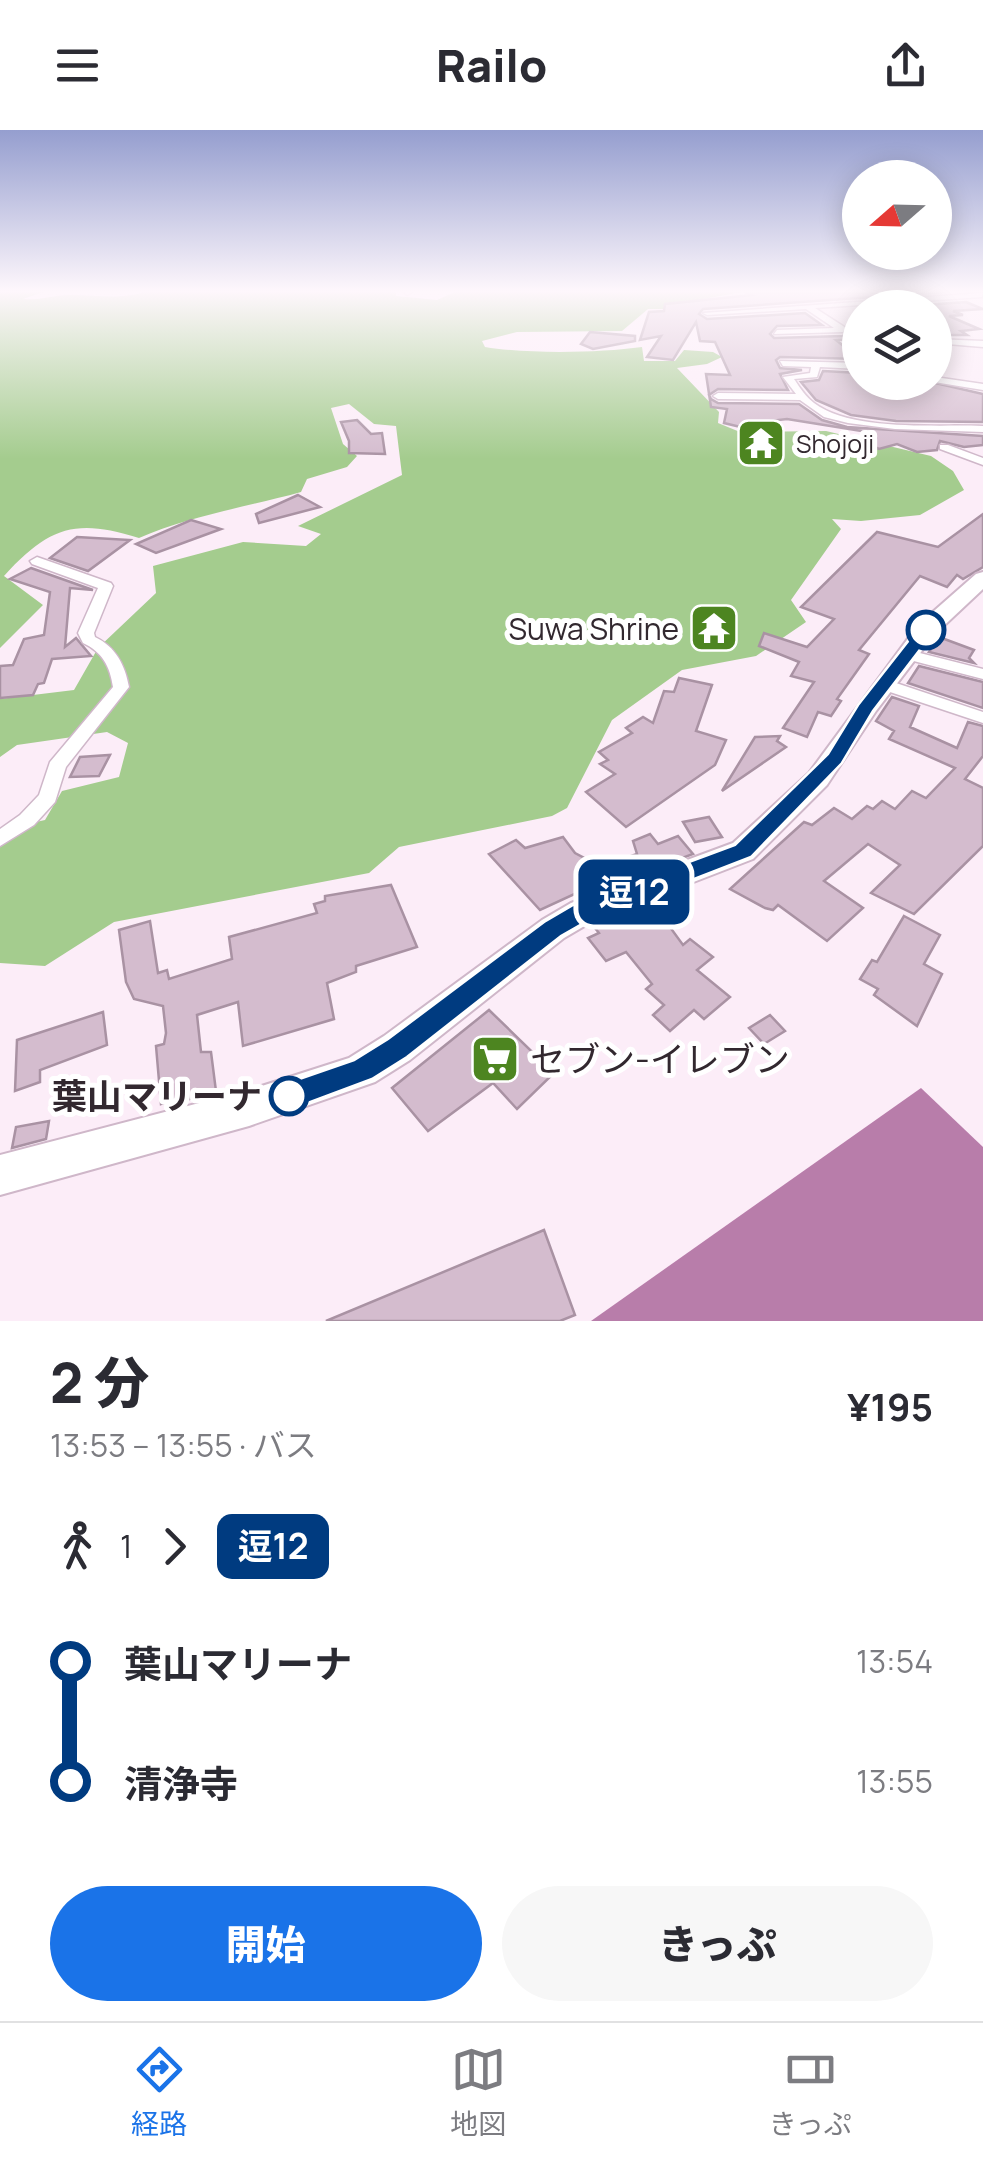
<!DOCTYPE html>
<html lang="ja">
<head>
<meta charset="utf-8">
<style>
  :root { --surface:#fff; --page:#f7f7f7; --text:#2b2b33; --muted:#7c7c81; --line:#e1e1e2; --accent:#1a73e8 }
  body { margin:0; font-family:Manrope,"Noto Sans JP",sans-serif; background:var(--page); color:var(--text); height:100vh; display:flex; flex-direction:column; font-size:38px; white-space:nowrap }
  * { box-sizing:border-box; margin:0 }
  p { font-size:32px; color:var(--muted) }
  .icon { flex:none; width:55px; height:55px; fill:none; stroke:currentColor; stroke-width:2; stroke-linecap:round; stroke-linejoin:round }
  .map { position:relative; height:1191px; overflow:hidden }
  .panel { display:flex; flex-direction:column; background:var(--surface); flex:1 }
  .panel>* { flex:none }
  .badge { padding:0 20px; border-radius:15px; font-size:35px; line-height:65px }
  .needle { width:65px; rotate:250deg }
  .tools { position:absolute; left:842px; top:30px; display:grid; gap:20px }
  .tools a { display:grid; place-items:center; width:110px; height:110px; border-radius:50%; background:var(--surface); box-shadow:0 5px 25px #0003; font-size:50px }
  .map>.badge { position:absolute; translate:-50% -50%; box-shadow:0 0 0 5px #fff }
  .legs { display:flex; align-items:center; gap:15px; height:110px; padding:0 50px; font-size:32px }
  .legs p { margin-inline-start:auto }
  .head { display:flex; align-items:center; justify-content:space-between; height:170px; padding:0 50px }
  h1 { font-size:55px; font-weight:800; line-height:75px }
  .button { display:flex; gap:20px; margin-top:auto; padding:20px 50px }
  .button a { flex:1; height:115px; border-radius:60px; background:var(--accent); color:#fff; font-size:40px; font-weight:800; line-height:115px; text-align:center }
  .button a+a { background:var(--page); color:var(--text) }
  ul { padding:0 50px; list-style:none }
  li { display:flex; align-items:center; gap:35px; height:120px; font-size:38px }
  li i { display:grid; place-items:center; width:15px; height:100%; margin:0 12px; background:currentColor }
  li i::after { content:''; width:25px; height:25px; margin:-12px; border:8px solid; border-radius:50%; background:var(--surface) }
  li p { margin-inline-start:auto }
  li:first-child i { background:linear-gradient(#0000 50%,currentColor 0) }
  li:last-child i { background:linear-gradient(currentColor 50%,#0000 0) }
  header { display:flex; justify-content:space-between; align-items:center; height:130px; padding:0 50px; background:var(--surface); font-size:45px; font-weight:800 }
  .tabs { display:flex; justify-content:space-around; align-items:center; height:140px; border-top:2px solid var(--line); background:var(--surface); font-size:28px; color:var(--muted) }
  .tabs a { display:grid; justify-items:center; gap:5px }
  .tabs .current { color:var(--accent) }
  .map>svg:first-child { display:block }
  .forest { fill:#a4cc8e }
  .water { fill:#b87daa }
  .building { fill:#d4bcce; stroke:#a992a3; stroke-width:2.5 }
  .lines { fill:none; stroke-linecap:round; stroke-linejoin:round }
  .street-casing { stroke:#cfb7c9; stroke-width:3 }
  .secondary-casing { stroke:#cfb7c9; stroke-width:4 }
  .street { fill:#fff; fill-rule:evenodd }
  .secondary { fill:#fff; fill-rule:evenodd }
  .line-1 { fill:#003b80; stroke:#fff; stroke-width:2.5 }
  .stop-1-dot { fill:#fff; stroke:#003b80; stroke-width:5 }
  .labels { text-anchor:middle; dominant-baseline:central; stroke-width:10; stroke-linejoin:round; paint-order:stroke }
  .far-poi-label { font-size:25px; fill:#32282f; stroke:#fff; text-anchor:start }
  .poi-label { font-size:30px; fill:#32282f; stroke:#fff; text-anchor:end }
  .near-poi-label { font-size:35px; fill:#32282f; stroke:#fff; text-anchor:start }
  .near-stop-label { font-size:35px; font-weight:bold; fill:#32282f; stroke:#fff; text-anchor:end }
</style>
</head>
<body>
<header><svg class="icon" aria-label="menu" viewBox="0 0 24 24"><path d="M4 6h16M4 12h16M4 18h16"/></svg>Railo<svg class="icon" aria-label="share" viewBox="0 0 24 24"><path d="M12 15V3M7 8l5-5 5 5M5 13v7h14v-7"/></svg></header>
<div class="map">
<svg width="983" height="1191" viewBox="0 0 983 1191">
  <rect width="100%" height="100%" fill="#fcedf8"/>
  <path class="forest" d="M0,162H43L23,169C40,171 55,164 72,165C98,165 119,170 145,162H396V166L437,170L455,162H742L698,170L696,179H648L622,201L517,202L482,211L485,217C527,224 599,223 642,217L644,231H675L684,220L713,222L722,227L707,234L677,238L719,282L718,293L740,302L826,301L931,326L953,341L964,360L920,385L861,391L832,389L841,399L791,470L806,492L756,526L682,540L612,590L567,678L552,686L399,717L369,743L114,792L45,836L0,833V700L45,690L62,661L119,647L128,613L107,602L17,615L0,627V569L74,560L98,518L156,463L153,436L243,412L306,416L321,404L298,396L402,345L396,296L374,294L349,274L331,278L343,314L357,326L347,337L307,349L301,362C247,377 189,386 139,408C75,388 49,397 4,446L43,475L0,518Z"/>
  <polygon class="water" points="921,958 983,1017 983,1191 591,1191"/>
  <g class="building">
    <polygon points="745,162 943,162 703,179 699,184 707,189 805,183 822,195 777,196 770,204 774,208 843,206 850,198 860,205 852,205 858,209 836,210 860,229 780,227 776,230 780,238 802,240 780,244 788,260 718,259 709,265 711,269 718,273 799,274 822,290 847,297 983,306 983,315 964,317 940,311 937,320 917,322 897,314 879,319 857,309 874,303 787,289 762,292 761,302 724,293 727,279 711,277 706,244 730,245 715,212 700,211 696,192 673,230 647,227 661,206 640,210 649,182 664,181 665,174 752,165"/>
    <polygon points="966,172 983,179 953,181 963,185 949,186 979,199 961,201 967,205 935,205 935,178 880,178"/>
    <polygon points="590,202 635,206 635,211 593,219 581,214"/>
    <polygon points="823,241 860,243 860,252 931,252 983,264 983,292 896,291 851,285 816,270 801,252 819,250"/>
    <polygon points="357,290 371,304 382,303 385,324 349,323 349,311 341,292"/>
    <polygon points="298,365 320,377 259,393 256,384"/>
    <polygon points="983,384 983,437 963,449 957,445 947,457 920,446 859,520 869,524 837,569 841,571 831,586 818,582 807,607 783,598 814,552 791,546 799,532 759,516 764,503 807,517 834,489 801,477 877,402 938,417"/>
    <polygon points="191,390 221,399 156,423 136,414"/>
    <polygon points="77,407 130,410 88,441 50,428"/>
    <polygon points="31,438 93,460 70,458 65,517 76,508 91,526 52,529 44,553 38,554 33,565 0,568 0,536 13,535 24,509 44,505 50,462 10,449"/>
    <polygon points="939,507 974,520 969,528 974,533 929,522"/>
    <polygon points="919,536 983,552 983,578 908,553"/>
    <polygon points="679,548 712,555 696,601 726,610 715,635 626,697 586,662 615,644 600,634 608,630 599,622 632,603 626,598 643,587 653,593 664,561 674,562"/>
    <polygon points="892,567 919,576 910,597 957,618 968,592 983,596 983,626 965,649 983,658 983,716 914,784 871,763 900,735 868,714 824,751 863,778 827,811 778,775 773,780 765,778 730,759 804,692 812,695 834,678 852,689 867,676 873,679 882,671 895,679 912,661 926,668 955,638 889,609 894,601 876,591"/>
    <polygon points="780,606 777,611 786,617 722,661 755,607"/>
    <polygon points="110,625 99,646 70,647 80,627"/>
    <polygon points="709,687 722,707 695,712 683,692"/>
    <polygon points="650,704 658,714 678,706 693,724 629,748 617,731 637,724 633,711"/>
    <polygon points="563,707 575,723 592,732 607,749 540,780 489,724 516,710 525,718"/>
    <polygon points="391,755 417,817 356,836 356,842 327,853 334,889 243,916 238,872 197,885 201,922 211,922 216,961 166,976 166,972 161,974 156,916 164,914 166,903 163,876 134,869 126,852 119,800 150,791 158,843 167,840 169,849 232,829 229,807 317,783 314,774 325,771 325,766"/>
    <polygon points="651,778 655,784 659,782 683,815 690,809 713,827 697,840 730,867 704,889 694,880 670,901 653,885 664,875 646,859 652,854 626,822 606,831 588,808 599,803 595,798"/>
    <polygon points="904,786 940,805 924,834 942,844 917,896 874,865 878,859 860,849 872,830 877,832"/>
    <polygon points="489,880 554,943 517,979 493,953 428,1001 392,958"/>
    <polygon points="103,882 107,915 40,940 40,952 15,961 17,910"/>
    <polygon points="770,885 785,901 764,914 749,898"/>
    <polygon points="49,991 46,1009 12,1018 16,997"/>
    <polygon points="544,1100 575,1185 560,1191 326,1191"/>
  </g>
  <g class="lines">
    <g class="street-casing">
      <g id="street">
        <polygon points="404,162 412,162 407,165"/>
        <polygon points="983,163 982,167 815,178 846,198 843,202 774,204 777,200 834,198 806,179 707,185 703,183"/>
        <polygon points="935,209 983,211 983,217 935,213"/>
        <path d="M780,231L860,233V239L820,237L817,247L794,249C800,258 806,267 814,273C852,302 937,294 983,296V302L895,299L848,293L824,287L800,270L718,269L713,266L718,263L796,264L783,247L810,243L811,237L783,236Z"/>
        <polygon points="935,247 983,254 983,260 934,252"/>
        <polygon points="940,315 948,315 983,328 983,335 940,319"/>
        <path d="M37,427L111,453L113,456L94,503L95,507C116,517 125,535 129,557L66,637L55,672L34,695L0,716V699L20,685L39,665L50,632L113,557C110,536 102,522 83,513L78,503L98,458L32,434L30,431Z"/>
        <polygon points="908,520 983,539 983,549 902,528 900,525"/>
        <polygon points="887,550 983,582 983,593 881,559 879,555"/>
      </g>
    </g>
    <g class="secondary-casing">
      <polygon id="secondary" points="983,442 983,459 934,505 876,581 827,655 753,729 593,791 564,808 410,930 375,952 249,996 0,1065 0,1025 249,960 349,928 384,906 542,790 571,773 733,713 809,643 918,495 976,444"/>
    </g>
    <use href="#street" class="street"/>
    <use href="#secondary" class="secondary"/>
  </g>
  <linearGradient id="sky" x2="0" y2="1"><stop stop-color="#959ecf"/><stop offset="0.49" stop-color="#fef7fc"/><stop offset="1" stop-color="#fef7fc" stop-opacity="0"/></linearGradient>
  <rect width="983" height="329" fill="url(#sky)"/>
  <polygon class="line-1" points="920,496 935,500 873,581 842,633 751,727 591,789 561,806 407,927 372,949 289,980 279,976 274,966 279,956 354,930 388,909 544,792 573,775 735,715 828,624 858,575"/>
  <defs>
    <g id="temple-square" transform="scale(2.5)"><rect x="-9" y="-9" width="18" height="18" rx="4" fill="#4d8520" stroke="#fff"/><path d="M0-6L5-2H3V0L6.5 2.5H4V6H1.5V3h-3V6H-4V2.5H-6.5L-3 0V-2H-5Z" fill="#fff"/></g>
    <g id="supermarket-square" transform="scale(2.5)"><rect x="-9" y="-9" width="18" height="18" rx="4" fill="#4d8520" stroke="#fff"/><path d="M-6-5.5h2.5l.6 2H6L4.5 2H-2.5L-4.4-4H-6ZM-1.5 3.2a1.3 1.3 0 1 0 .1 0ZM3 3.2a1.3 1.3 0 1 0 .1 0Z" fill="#fff"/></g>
  </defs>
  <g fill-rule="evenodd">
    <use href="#temple-square" x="761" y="313"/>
    <use href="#temple-square" x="714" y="498"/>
    <use href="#supermarket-square" x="495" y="929"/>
  </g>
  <g class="stop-1-dot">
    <circle cx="926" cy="500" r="18"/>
    <circle cx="289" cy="966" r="18"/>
  </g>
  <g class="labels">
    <g class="far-poi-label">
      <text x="796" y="313">Shojoji</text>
    </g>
    <g class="poi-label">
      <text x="679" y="498">Suwa Shrine</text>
    </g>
    <g class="near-poi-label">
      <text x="530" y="929">セブン-イレブン</text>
    </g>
    <g class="near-stop-label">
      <text x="262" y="966">葉山マリーナ</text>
    </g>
  </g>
</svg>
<div class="tools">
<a><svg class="needle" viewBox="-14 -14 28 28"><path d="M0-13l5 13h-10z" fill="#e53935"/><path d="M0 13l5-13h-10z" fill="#7c7c81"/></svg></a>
<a><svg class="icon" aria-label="layers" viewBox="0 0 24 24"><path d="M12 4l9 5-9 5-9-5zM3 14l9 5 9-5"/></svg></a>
</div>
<b class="badge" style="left:634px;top:762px;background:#003b80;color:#fff">逗12</b>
</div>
<section class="panel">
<div class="head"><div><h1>2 分</h1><p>13:53 – 13:55 · バス</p></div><b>¥195</b></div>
<div class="legs"><svg class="icon" aria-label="walk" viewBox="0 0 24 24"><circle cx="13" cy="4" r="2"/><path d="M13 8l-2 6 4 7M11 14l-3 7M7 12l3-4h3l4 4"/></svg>1<svg class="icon" aria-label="forward" viewBox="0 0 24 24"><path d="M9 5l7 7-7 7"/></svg><b class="badge" style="background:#003b80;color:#fff">逗12</b></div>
<ul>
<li><i style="color:#003b80"></i><b>葉山マリーナ</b><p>13:54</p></li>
<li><i style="color:#003b80"></i><b>清浄寺</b><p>13:55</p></li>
</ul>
<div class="button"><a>開始</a><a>きっぷ</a></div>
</section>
<nav class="tabs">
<a class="current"><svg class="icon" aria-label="directions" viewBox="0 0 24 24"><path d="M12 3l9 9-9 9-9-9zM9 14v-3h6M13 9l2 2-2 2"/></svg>経路</a>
<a><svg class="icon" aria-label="map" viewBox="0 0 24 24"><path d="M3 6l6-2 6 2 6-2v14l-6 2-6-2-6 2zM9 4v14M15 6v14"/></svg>地図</a>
<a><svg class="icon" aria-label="tickets" viewBox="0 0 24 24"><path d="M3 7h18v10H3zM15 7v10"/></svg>きっぷ</a>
</nav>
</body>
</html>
